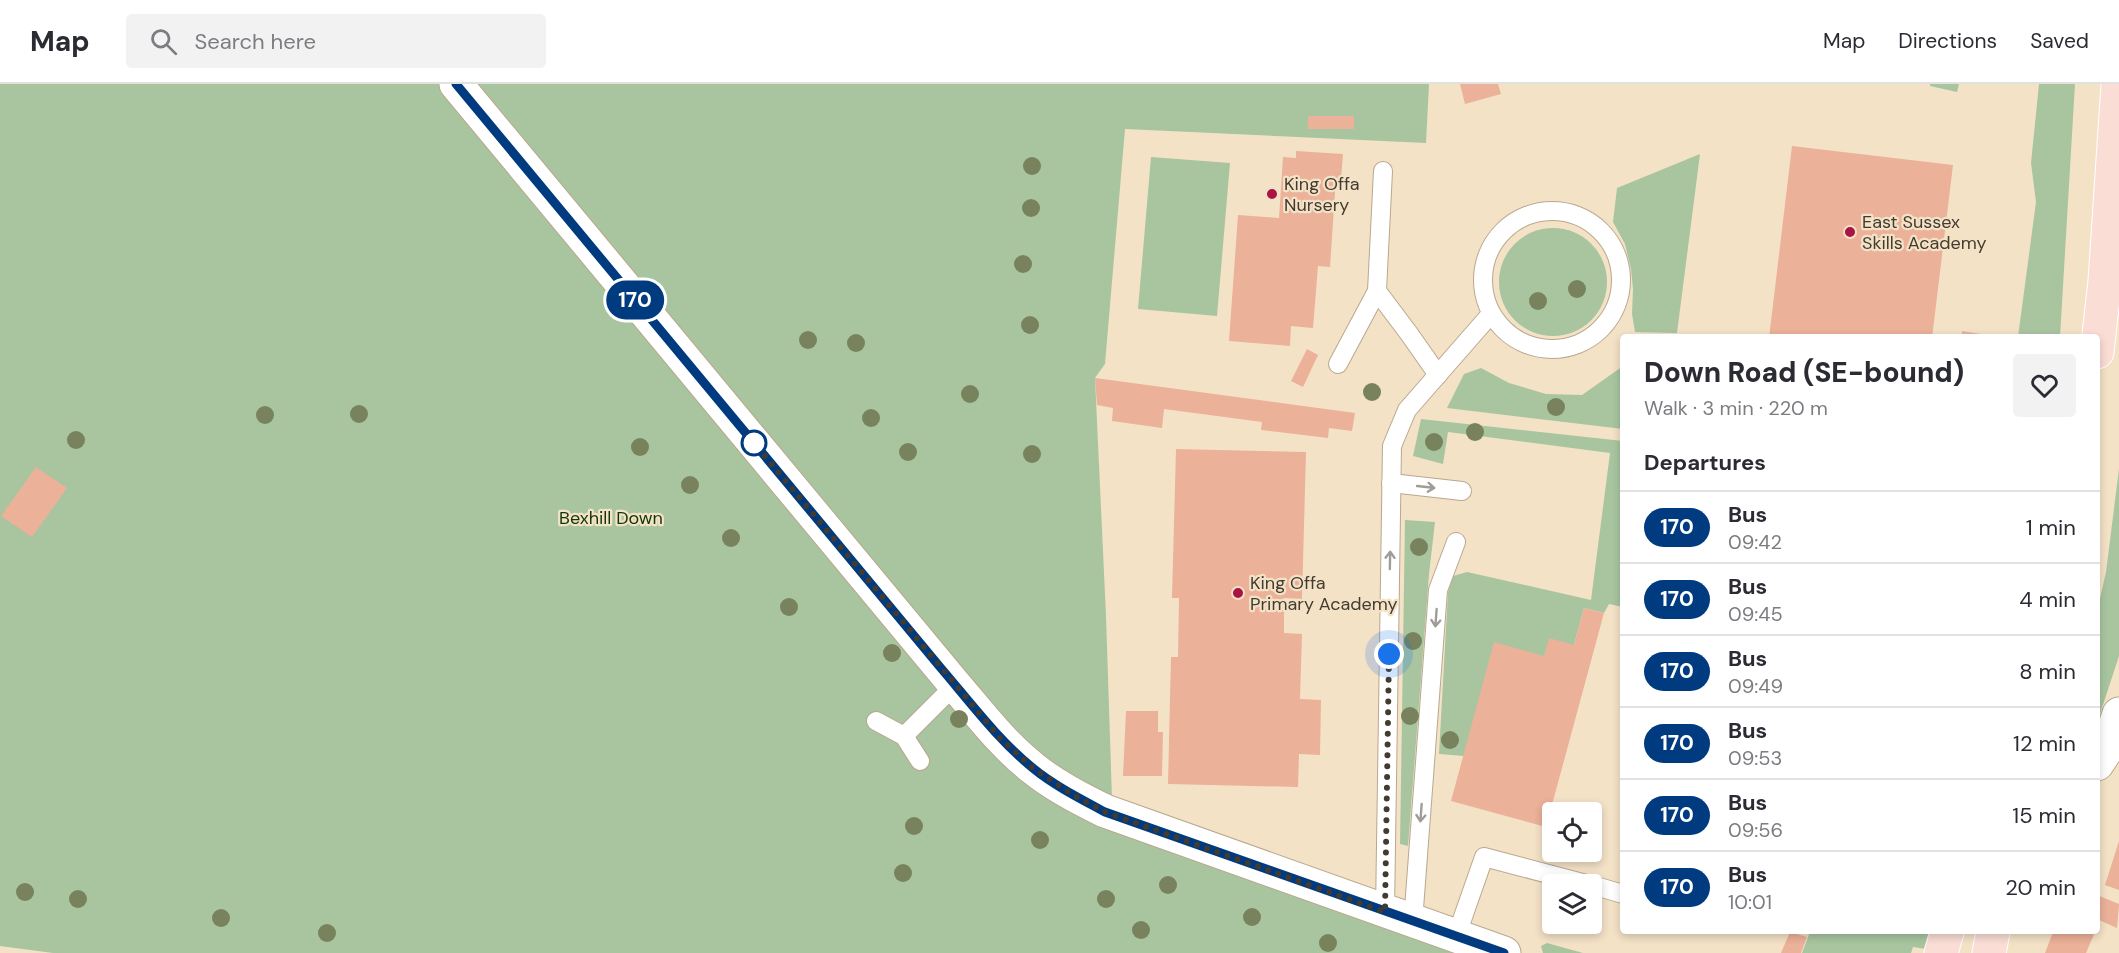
<!DOCTYPE html>
<html lang="en">
<head>
<meta charset="utf-8">
<style>
  :root { --surface:#fff; --page:#f2f2f3; --text:#2b2b33; --muted:#7c7c81; --line:#e1e1e2 }
  body { margin:0; font-family:"DM Sans",sans-serif; background:var(--page); color:var(--text); height:100vh; display:flex; flex-direction:column; font-size:22px; white-space:nowrap }
  * { box-sizing:border-box; margin:0 }
  p { font-size:20px; color:var(--muted) }
  .icon { flex:none; width:33px; height:33px; fill:none; stroke:currentColor; stroke-width:2; stroke-linecap:round; stroke-linejoin:round }
  .map { position:relative; flex:1; overflow:hidden }
  .panel { position:absolute; left:1620px; top:250px; width:480px; height:600px; display:flex; flex-direction:column; background:var(--surface); border-radius:6px; box-shadow:0 3px 9px #0003 }
  .panel>* { flex:none }
  .badge { padding:0 12px; border-radius:20px; font-size:21px; line-height:39px }
  .controls { position:absolute; left:1542px; top:718px; display:grid; gap:12px }
  .controls a { display:grid; place-items:center; width:60px; height:60px; border-radius:6px; background:var(--surface); box-shadow:0 3px 9px #0003; font-size:30px }
  .you { position:absolute; width:30px; height:30px; margin:-15px; border:4px solid #fff; border-radius:50%; background:#1a73e8; box-shadow:0 0 0 9px #1a73e833 }
  .map>.badge { position:absolute; translate:-50% -50%; box-shadow:0 0 0 3px #fff }
  h2 { padding:0 24px; font-size:22px; line-height:54px }
  .round { display:grid; place-items:center; flex:none; width:63px; height:63px; border-radius:6px; background:var(--page) }
  .head { display:flex; align-items:center; justify-content:space-between; height:102px; padding:0 24px }
  h1 { font-size:28px; font-weight:800; line-height:45px }
  ul { padding:0; list-style:none }
  li { display:flex; align-items:center; gap:18px; height:72px; padding:0 24px; border-top:2px solid var(--line) }
  li div { flex:1 }
  li b { display:block; font-size:22px }
  li em { font-style:normal }
  li .badge { min-width:66px; font-weight:700; text-align:center }
  header { display:flex; align-items:center; gap:36px; box-sizing:border-box; height:84px; padding:0 30px; background:var(--surface); border-bottom:2px solid var(--line) }
  header strong { font-size:28px }
  nav { display:flex; gap:33px; margin-inline-start:auto; font-size:21px }
  .search { width:420px; height:54px; background:var(--page); display:flex; align-items:center; gap:15px; box-sizing:border-box; padding:0 21px; border-radius:6px; color:var(--muted); font-size:22px }
  .map>svg:first-child { display:block }
  .green { fill:#a8c5a0 }
  .building { fill:#ebb199 }
  .lines { fill:none; stroke-linecap:round; stroke-linejoin:round }
  .service-casing { stroke:#b9a88e; stroke-width:20 }
  .minor-casing { stroke:#b9a88e; stroke-width:35 }
  .primary-casing { stroke:#fff; stroke-width:35 }
  .service { stroke:#fff; stroke-width:18 }
  .minor { stroke:#fff; stroke-width:33 }
  .primary { stroke:#faddd5; stroke-width:33 }
  .tree { fill:#78835d }
  .oneway { stroke:#a09d98 }
  .line-casing { stroke:#fff; stroke-width:14 }
  .line { stroke:#003b80; stroke-width:9 }
  .walk { stroke:#423b30; stroke-width:6; stroke-dasharray:0 10.8 }
  .poi-dot { fill:#a91445; stroke:#f4e2c7; stroke-width:2 }
  .stop-dot { fill:#fff; stroke:#003b80; stroke-width:3 }
  .labels { text-anchor:middle; dominant-baseline:central; stroke-width:4.5; stroke-linejoin:round; paint-order:stroke }
  .poi-label { font-size:18px; fill:#423b30; stroke:#f4e2c7; text-anchor:start }
  .park-label { font-size:18px; fill:#123607; stroke:#f4e2c7 }
</style>
</head>
<body>
<header>
<strong>Map</strong>
<div class="search"><svg class="icon" aria-label="search" viewBox="0 0 24 24"><circle cx="10" cy="10" r="6"/><path d="M15 15l6 6"/></svg>Search here</div>
<nav><a>Map</a><a>Directions</a><a>Saved</a></nav>
</header>
<div class="map">
<svg width="2119" height="869" viewBox="0 0 2119 869">
  <rect width="100%" height="100%" fill="#f4e2c7"/>
  <g class="green">
    <polygon points="0,0 1429,0 1426,59 1125,45 1105,280 1095,294 1106,532 1113,745 1457,869 53,869 0,862"/>
    <polygon points="1930,0 1959,0 1957,8 1930,2"/>
    <polygon points="2039,0 2075,0 2060,253 2018,253 2036,118 2031,79"/>
    <polygon points="1700,70 1677,249 1635,248 1632,230 1633,205 1631,185 1625,160 1613,138 1617,104"/>
    <polygon points="1151,73 1230,79 1217,232 1138,225"/>
    <circle cx="1553" cy="198" r="54"/>
    <polygon points="1623,282 1623,345 1447,324 1464,290 1481,284 1509,299 1546,310 1582,311"/>
    <polygon points="1421,335 1623,357 1623,523 1609,520 1604,529 1584,524 1574,561 1544,572 1464,672 1439,670 1448,508 1453,492 1467,488 1591,516 1610,369 1448,348 1443,380 1413,372"/>
    <polygon points="2119,385 2119,572 2097,639 2097,528 2106,488"/>
    <polygon points="1405,436 1435,438 1429,490 1408,762 1400,760"/>
    <polygon points="1810,848 1930,848 1926,865 1913,863 1911,869 1802,869"/>
    <polygon points="1547,859 1583,869 1543,869 1541,862"/>
  </g>
  <g class="building">
    <polygon points="1460,0 1498,0 1501,10 1465,20"/>
    <rect x="1308" y="32" width="46" height="13"/>
    <polygon points="1792,62 1953,81 1932,254 1769,254"/>
    <polygon points="1296,67 1343,70 1341,95 1336,94 1330,183 1318,182 1313,244 1291,242 1290,262 1229,257 1238,131 1279,134 1283,73 1296,74"/>
    <polygon points="1962,247 1994,252 1994,254 1961,254"/>
    <polygon points="1307,265 1318,271 1303,303 1291,297"/>
    <polygon points="1095,294 1355,329 1352,347 1329,344 1328,354 1261,346 1262,338 1164,325 1162,344 1112,337 1113,324 1097,321"/>
    <polygon points="1176,365 1306,368 1302,515 1284,514 1284,549 1302,550 1300,615 1321,616 1320,671 1299,670 1298,703 1168,700 1171,573 1178,573 1179,514 1172,514"/>
    <polygon points="36,383 67,404 32,453 1,432"/>
    <polygon points="1584,524 1604,529 1546,743 1451,717 1494,558 1544,572 1549,554 1574,561"/>
    <polygon points="1126,627 1158,627 1158,648 1163,648 1162,692 1123,692"/>
    <polygon points="2119,757 2119,806 2105,801"/>
    <polygon points="2097,811 2119,820 2117,844 2099,836 2097,840"/>
    <polygon points="1790,848 1807,853 1801,869 1781,869"/>
    <polygon points="2053,848 2095,848 2086,869 2045,869"/>
  </g>
  <g class="lines">
    <g class="service-casing">
      <g id="service">
        <polyline points="1383,87 1377,207 1410,251 1438,291"/>
        <circle cx="1552" cy="196" r="69"/>
        <polyline points="1338,280 1377,207"/>
        <polyline points="1391,399 1462,407"/>
        <polyline points="876,637 904,652 920,677"/>
        <polyline points="904,652 955,601"/>
        <polyline points="1592,801 1623,810"/>
        <polyline points="1385,828 1392,362 1407,326 1490,231"/>
        <polyline points="1413,838 1438,506 1456,458"/>
        <polyline points="1456,853 1484,773 1590,801"/>
      </g>
    </g>
    <g class="minor-casing">
      <g id="minor">
        <path d="M456,0L955,601C980,630 1003,661 1034,685C1055,702 1080,715 1105,727L1504,869"/>
        <polyline points="2097,680 2107,665 2119,630"/>
      </g>
    </g>
    <g class="primary-casing">
      <g id="primary">
        <polyline points="2097,268 2105,197 2118,0"/>
        <polyline points="1941,869 1947,848"/>
        <polyline points="1989,869 1993,848"/>
      </g>
    </g>
    <use href="#service" class="service"/>
    <use href="#minor" class="minor"/>
    <use href="#primary" class="primary"/>
  </g>
  <g class="tree">
    <circle cx="1032" cy="82" r="9"/>
    <circle cx="1031" cy="124" r="9"/>
    <circle cx="1023" cy="180" r="9"/>
    <circle cx="1577" cy="205" r="9"/>
    <circle cx="1538" cy="217" r="9"/>
    <circle cx="1030" cy="241" r="9"/>
    <circle cx="808" cy="256" r="9"/>
    <circle cx="856" cy="259" r="9"/>
    <circle cx="1372" cy="308" r="9"/>
    <circle cx="970" cy="310" r="9"/>
    <circle cx="1556" cy="323" r="9"/>
    <circle cx="359" cy="330" r="9"/>
    <circle cx="265" cy="331" r="9"/>
    <circle cx="871" cy="334" r="9"/>
    <circle cx="1475" cy="348" r="9"/>
    <circle cx="76" cy="356" r="9"/>
    <circle cx="1434" cy="358" r="9"/>
    <circle cx="640" cy="363" r="9"/>
    <circle cx="908" cy="368" r="9"/>
    <circle cx="1032" cy="370" r="9"/>
    <circle cx="690" cy="401" r="9"/>
    <circle cx="731" cy="454" r="9"/>
    <circle cx="1419" cy="463" r="9"/>
    <circle cx="789" cy="523" r="9"/>
    <circle cx="1413" cy="557" r="9"/>
    <circle cx="892" cy="569" r="9"/>
    <circle cx="1410" cy="632" r="9"/>
    <circle cx="959" cy="635" r="9"/>
    <circle cx="1450" cy="656" r="9"/>
    <circle cx="914" cy="742" r="9"/>
    <circle cx="1040" cy="756" r="9"/>
    <circle cx="903" cy="789" r="9"/>
    <circle cx="1168" cy="801" r="9"/>
    <circle cx="25" cy="808" r="9"/>
    <circle cx="78" cy="815" r="9"/>
    <circle cx="1106" cy="815" r="9"/>
    <circle cx="1252" cy="833" r="9"/>
    <circle cx="221" cy="834" r="9"/>
    <circle cx="1141" cy="846" r="9"/>
    <circle cx="327" cy="849" r="9"/>
    <circle cx="1328" cy="859" r="9"/>
  </g>
  <defs><path id="oneway-shaft" d="M-6 0H5M1.5-3L5.5 0L1.5 3" fill="none" stroke-width="1.6" stroke-linecap="round" stroke-linejoin="round" transform="scale(1.5)"/></defs>
  <g class="oneway">
    <use href="#oneway-shaft" transform="translate(1426 403) rotate(6)"/>
    <use href="#oneway-shaft" transform="translate(1390 476) rotate(-89)"/>
    <use href="#oneway-shaft" transform="translate(1436 534) rotate(94)"/>
    <use href="#oneway-shaft" transform="translate(1421 729) rotate(94)"/>
  </g>
  <g class="lines">
    <g class="line-casing">
      <path id="line" d="M456,0L940,583C970,618 998,656 1034,685C1055,702 1081,715 1105,728L1504,869"/>
    </g>
    <use href="#line" class="line"/>
    <polyline class="walk" points="754,359 749,353 1000,654 1034,685 1075,712 1105,728 1385,828 1389,570"/>
  </g>
  <g class="poi-dot">
    <circle cx="1272" cy="110" r="6"/>
    <circle cx="1850" cy="148" r="6"/>
    <circle cx="1238" cy="509" r="6"/>
  </g>
  <circle class="stop-dot" cx="754" cy="359" r="12"/>
  <g class="labels">
    <g class="poi-label">
      <text x="1284" y="100">King Offa<tspan x="1284" dy="21">Nursery</tspan></text>
      <text x="1862" y="138">East Sussex<tspan x="1862" dy="21">Skills Academy</tspan></text>
      <text x="1250" y="499">King Offa<tspan x="1250" dy="21">Primary Academy</tspan></text>
    </g>
    <g class="park-label">
      <text x="611" y="434">Bexhill Down</text>
    </g>
  </g>
</svg>
<div class="controls">
<a><svg class="icon" aria-label="locate" viewBox="0 0 24 24"><circle cx="12" cy="12" r="6"/><path d="M12 2v4M12 18v4M2 12h4M18 12h4"/></svg></a>
<a><svg class="icon" aria-label="layers" viewBox="0 0 24 24"><path d="M12 4l9 5-9 5-9-5zM3 14l9 5 9-5"/></svg></a>
</div>
<div class="you" style="left:1389px;top:570px"></div>
<b class="badge" style="left:635px;top:216px;background:#003b80;color:#fff">170</b>
<section class="panel">
<div class="head"><div><h1>Down Road (SE-bound)</h1><p>Walk · 3 min · 220 m</p></div><a class="round"><svg class="icon" aria-label="heart" viewBox="0 0 24 24"><path d="M12 20l-8-8c-3-5 5-10 8-4 3-6 11-1 8 4z"/></svg></a></div>
<h2>Departures</h2>
<ul>
<li><span class="badge" style="background:#003b80;color:#fff">170</span><div><b>Bus</b><p>09:42</p></div><em>1 min</em></li>
<li><span class="badge" style="background:#003b80;color:#fff">170</span><div><b>Bus</b><p>09:45</p></div><em>4 min</em></li>
<li><span class="badge" style="background:#003b80;color:#fff">170</span><div><b>Bus</b><p>09:49</p></div><em>8 min</em></li>
<li><span class="badge" style="background:#003b80;color:#fff">170</span><div><b>Bus</b><p>09:53</p></div><em>12 min</em></li>
<li><span class="badge" style="background:#003b80;color:#fff">170</span><div><b>Bus</b><p>09:56</p></div><em>15 min</em></li>
<li><span class="badge" style="background:#003b80;color:#fff">170</span><div><b>Bus</b><p>10:01</p></div><em>20 min</em></li>
</ul>
</section>
</div>
</body>
</html>
